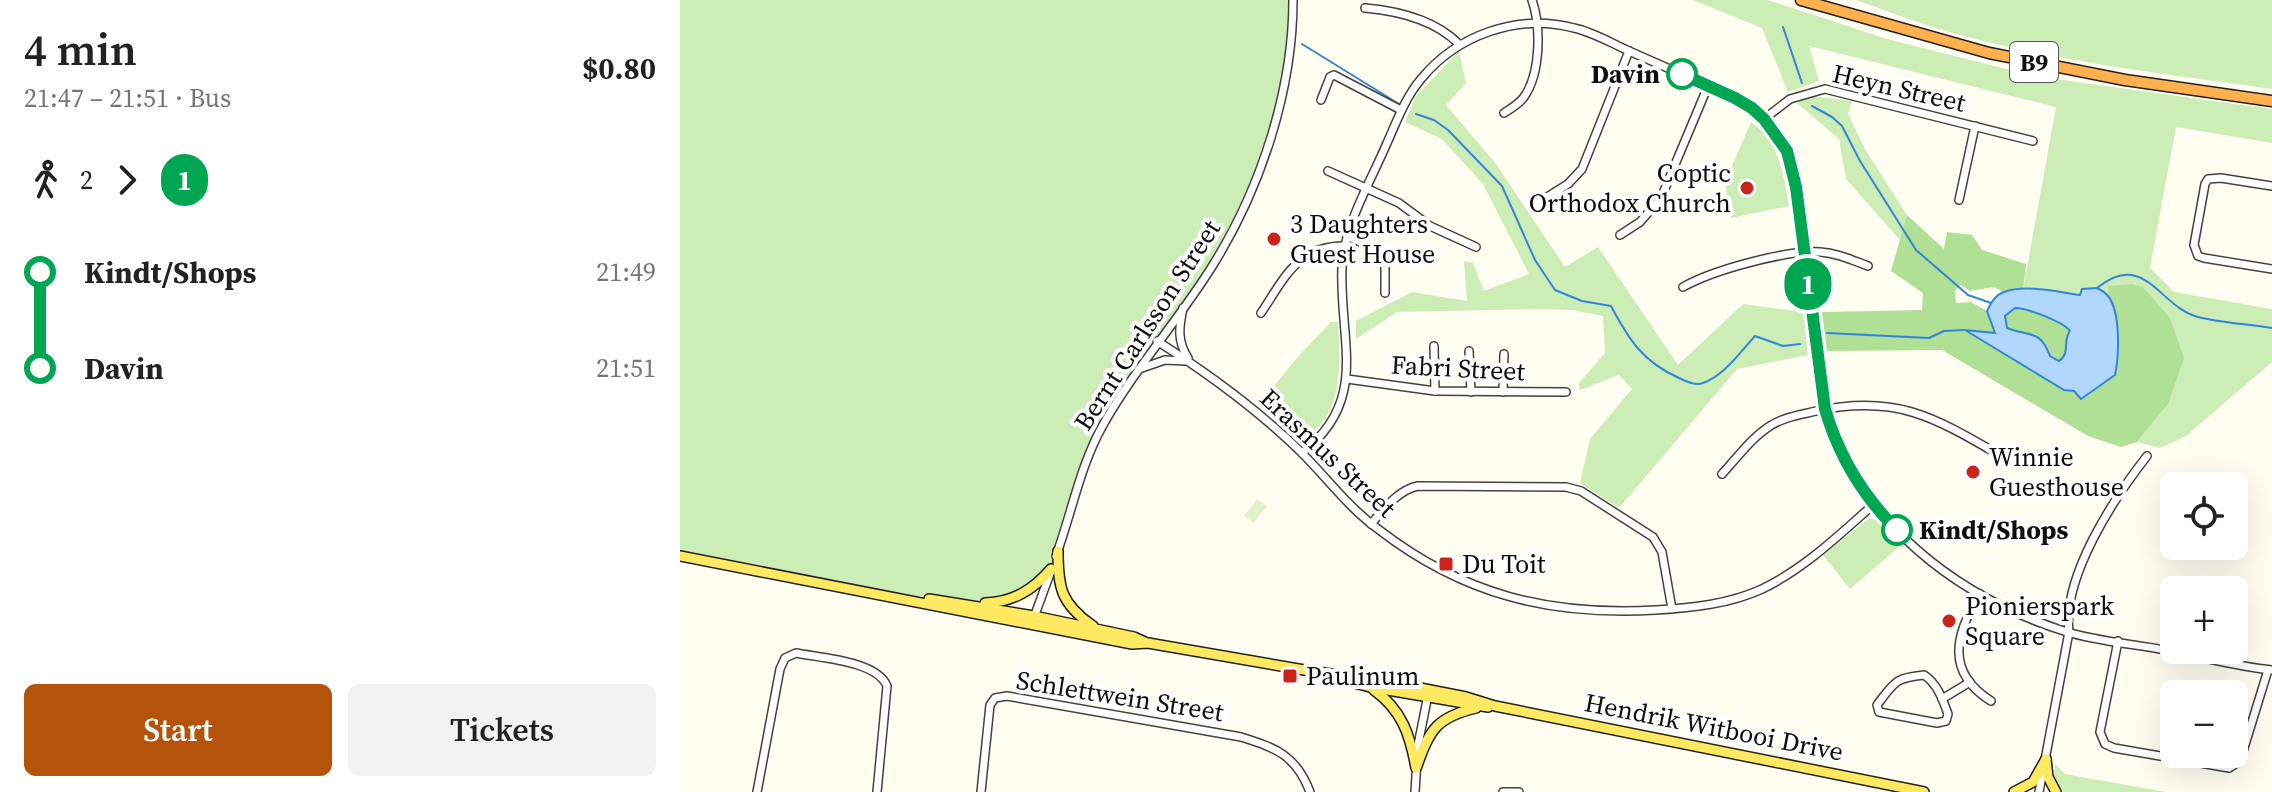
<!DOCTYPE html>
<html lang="en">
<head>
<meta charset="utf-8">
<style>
  :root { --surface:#fff; --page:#f2f2f2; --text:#222; --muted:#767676; --accent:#b45309 }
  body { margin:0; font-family:"Source Serif 4",serif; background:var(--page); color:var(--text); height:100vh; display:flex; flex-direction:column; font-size:30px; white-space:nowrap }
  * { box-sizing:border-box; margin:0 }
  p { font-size:26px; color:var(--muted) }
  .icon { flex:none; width:44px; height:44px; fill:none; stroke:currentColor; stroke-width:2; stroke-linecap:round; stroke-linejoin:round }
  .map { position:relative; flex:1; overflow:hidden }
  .panel { display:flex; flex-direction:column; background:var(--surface); width:680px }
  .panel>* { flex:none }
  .badge { padding:0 16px; border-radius:26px; font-size:28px; line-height:52px }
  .buttons { position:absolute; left:1480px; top:472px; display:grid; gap:16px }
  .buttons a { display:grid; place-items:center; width:88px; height:88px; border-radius:12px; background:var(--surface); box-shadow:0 8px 32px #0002; font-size:40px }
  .map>.badge { position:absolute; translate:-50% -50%; box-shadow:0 0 0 4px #fff }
  .legs { display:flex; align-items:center; gap:12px; height:88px; padding:0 24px; font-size:26px }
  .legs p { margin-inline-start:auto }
  .overview { display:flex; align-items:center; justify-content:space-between; height:136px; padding:0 24px }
  h1 { font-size:44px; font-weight:600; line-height:60px }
  .cta { display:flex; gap:16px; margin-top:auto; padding:16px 24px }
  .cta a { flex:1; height:92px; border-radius:12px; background:var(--accent); color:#fff; font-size:32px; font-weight:600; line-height:92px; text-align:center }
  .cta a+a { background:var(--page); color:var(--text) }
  ul { padding:0 24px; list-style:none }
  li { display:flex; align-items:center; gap:28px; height:96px; font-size:30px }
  li i { display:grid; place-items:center; width:12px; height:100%; margin:0 10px; background:currentColor }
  li i::after { content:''; width:20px; height:20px; margin:-10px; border:6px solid; border-radius:50%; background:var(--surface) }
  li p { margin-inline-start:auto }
  li:first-child i { background:linear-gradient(#0000 50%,currentColor 0) }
  li:last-child i { background:linear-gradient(currentColor 50%,#0000 0) }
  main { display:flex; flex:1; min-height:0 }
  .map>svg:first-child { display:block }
  .green { fill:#cdedb7 }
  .forest { fill:#afe095 }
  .pitch { fill:#e1f4c9 }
  .water { fill:#b1d8fb; stroke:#3285d8; stroke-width:2; fill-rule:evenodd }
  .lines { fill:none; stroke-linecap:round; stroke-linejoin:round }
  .stream { stroke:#3285d8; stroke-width:2 }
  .minor-casing { stroke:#424242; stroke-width:10 }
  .major-casing { stroke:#202020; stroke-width:12 }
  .highway-casing { stroke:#202020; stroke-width:13 }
  .minor { stroke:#fff; stroke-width:7 }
  .major { stroke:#ffe961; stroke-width:9 }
  .highway { stroke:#ffb14f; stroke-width:10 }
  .line-1-casing { stroke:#fff; stroke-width:18 }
  .line-1 { stroke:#00a651; stroke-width:12 }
  .stop-1-dot { fill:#fff; stroke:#00a651; stroke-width:4 }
  .poi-dot { fill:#cb241b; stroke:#fff; stroke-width:3 }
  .labels { text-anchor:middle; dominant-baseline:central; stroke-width:8; stroke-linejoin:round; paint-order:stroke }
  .shield { fill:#fff; stroke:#575757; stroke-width:2 }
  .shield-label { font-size:24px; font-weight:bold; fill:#0f0f0f }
  .stop-label { font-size:26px; font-weight:bold; fill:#0f0f0f; stroke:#fff; text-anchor:end }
  .street-label { font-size:26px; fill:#0f0f0f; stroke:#fff }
  .poi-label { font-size:26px; fill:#0f0f0f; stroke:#fff; text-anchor:start }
</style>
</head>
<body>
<main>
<section class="panel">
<div class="overview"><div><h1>4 min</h1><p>21:47 – 21:51 · Bus</p></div><b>$0.80</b></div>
<div class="legs"><svg class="icon" aria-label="walk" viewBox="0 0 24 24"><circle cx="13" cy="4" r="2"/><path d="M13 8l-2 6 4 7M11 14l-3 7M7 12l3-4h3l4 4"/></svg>2<svg class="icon" aria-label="forward" viewBox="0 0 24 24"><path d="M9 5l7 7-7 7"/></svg><b class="badge" style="background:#00a651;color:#fff">1</b></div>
<ul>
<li><i style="color:#00a651"></i><b>Kindt/Shops</b><p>21:49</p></li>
<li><i style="color:#00a651"></i><b>Davin</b><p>21:51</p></li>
</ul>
<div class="cta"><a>Start</a><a>Tickets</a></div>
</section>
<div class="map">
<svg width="1592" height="792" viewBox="0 0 1592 792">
  <rect width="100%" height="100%" fill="#fffef1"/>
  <g class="green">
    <polygon points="0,0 613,0 608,64 584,156 551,235 422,427 371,569 364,577 316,603 286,604 0,556"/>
    <polygon points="1013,0 1088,0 1207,39 1354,76 1592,109 1592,143 1496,127 1470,268 1494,292 1592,309 1592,362 1506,436 1480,448 1457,442 1488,404 1429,286 1428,295 1417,288 1401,295 1343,290 1376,107 1129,46 1139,81 1108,92 1082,28"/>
    <path d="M1176,0H1592V89C1480,73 1365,61 1256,28C1229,20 1203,9 1176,0Z"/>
    <polygon points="779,51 786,83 766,105 816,164 885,267 918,247 998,365 1063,304 1123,312 1128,355 1057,369 939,508 900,483 910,439 952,389 939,375 900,390 899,383 925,353 923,316 892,310 862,309 717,312 676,339 676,321 732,292 787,301 784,261 793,263 804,291 849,274 803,184 762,139 725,122 736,96"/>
    <polygon points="1130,96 1172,101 1168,114 1186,151 1227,215 1221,241 1166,179 1159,139 1117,103"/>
    <path d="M1071,122C1100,143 1103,173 1109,206L1051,218L1045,182Z"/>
    <path d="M651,322H658C660,360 665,413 626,437L620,435L582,401L616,359Z"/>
    <polygon points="1188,519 1196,519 1220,546 1170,589 1143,555"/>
    <polygon points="1375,764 1385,774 1486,792 1384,792 1374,778"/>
  </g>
  <g class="forest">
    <polygon points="1227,215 1264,249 1267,232 1292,235 1302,250 1346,264 1343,290 1323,292 1314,287 1290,291 1281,285 1275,290 1276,303 1291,302 1307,311 1316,334 1288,331 1384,390 1394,391 1401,398 1435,375 1434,312 1428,295 1428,286 1452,284 1463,287 1490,318 1504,358 1488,404 1457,442 1441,447 1408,436 1262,350 1147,351 1142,312 1242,310 1243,293 1211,271"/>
    <path d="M1335,308C1348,308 1384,321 1390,331C1384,342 1390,353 1380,361L1370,356C1360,329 1349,337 1327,328L1325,316Z"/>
  </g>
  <polygon class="pitch" points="577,499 587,506 574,523 564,516"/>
  <path class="water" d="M1417,288C1421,290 1425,292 1428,296C1441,312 1439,356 1435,375L1401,399L1394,391L1384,390L1285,330L1315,333L1307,311C1311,303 1315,295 1324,292C1345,284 1378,292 1400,295L1402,289ZM1335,308C1347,308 1384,322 1390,331C1382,341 1391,353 1379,361L1370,356C1360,329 1350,337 1327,328L1325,316Z"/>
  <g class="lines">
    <g class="stream">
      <polyline points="1103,27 1122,83"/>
      <polyline points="622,44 719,104"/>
      <polyline points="1132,106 1152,117 1162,126 1180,161 1236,250 1288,295 1311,303"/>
      <path d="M736,114L754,120L768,130L822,186L855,260L875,290L902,301L931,306C949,340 963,362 999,378C1006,381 1015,386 1023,383C1044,376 1061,351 1075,336L1103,346L1120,344"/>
      <path d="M1417,288C1465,249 1479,307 1518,317C1541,323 1568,324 1592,328"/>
      <polyline points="1147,333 1249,338 1264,331 1284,330"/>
    </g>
    <g class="minor-casing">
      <g id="minor">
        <path d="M685,8C719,11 755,20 779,44"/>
        <polyline points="641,100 650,77 654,75 721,110"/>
        <path d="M824,113C832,108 839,104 844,97C861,73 861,26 852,0"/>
        <polyline points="1084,119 1110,99 1145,89 1353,141"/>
        <polyline points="648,171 719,203 750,226 796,247"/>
        <polyline points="1592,186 1541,178 1528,179 1525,184 1514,245 1518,256 1524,258 1592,269"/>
        <polyline points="864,199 888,184 902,169 949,51"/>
        <polyline points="1279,200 1295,126"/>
        <polyline points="940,235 960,222 981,198 1028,86"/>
        <polyline points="667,236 705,253 705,293"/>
        <path d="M1003,287C1033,270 1106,250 1140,252C1157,253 1172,260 1188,266"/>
        <path d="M503,308C499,327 497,341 508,358"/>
        <path d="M581,313C604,279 617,246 664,246"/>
        <path d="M477,341C529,374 577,409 621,452C647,478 668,507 698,529C783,595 870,616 976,610C1011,608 1050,604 1082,589C1124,569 1159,535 1193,505"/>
        <polyline points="754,346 755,391"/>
        <polyline points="789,351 791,392"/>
        <polyline points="459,369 485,360 505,361"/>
        <polyline points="667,379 755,391 886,392"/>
        <polyline points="823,392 824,354"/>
        <path d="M622,453C690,400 659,341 662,268C664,225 690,183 707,143C717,121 725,98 741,79C777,35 838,13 894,28C913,32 931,43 949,51C985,67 1020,82 1055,98C1082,114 1101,135 1112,164L1145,409C1180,523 1276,597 1387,632C1420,642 1456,644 1490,651C1523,657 1558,667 1592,670"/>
        <path d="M1042,474C1057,458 1071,438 1090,426C1104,417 1120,415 1136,411C1216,394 1254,417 1321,456"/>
        <path d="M691,524C704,509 718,490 738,486L886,487L901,491L973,537L982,552L992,609"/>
        <path d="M376,556C392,512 400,466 423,425C455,368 499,320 533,265C581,188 613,90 613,0"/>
        <path d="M1300,594C1275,634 1265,672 1311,701"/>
        <polyline points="353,620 371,571"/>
        <polyline points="1438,641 1420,732 1425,744 1434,748 1549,768 1560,761 1588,670"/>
        <path d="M1244,675C1257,683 1263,700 1268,714L1266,721L1257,723L1199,712L1197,705C1215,682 1214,678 1244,675Z"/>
        <polyline points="1262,699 1290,682"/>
        <path d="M77,792L100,669L105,658L116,653C141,658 197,661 207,686L197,792"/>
        <path d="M301,792L310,705L315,698L327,696L561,737C596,748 616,755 630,792"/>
        <polyline points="735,792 738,745 748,695"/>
        <polyline points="823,792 839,792"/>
        <path d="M1359,792L1389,632C1382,577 1434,498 1467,456"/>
      </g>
    </g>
    <g class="major-casing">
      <g id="major">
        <path d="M378,551C378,588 381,604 413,626"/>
        <polyline points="0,556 452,644 468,643 636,672 704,681 786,697 815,706 1244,792"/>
        <polyline points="249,599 354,616 454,637 465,642"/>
        <path d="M305,603C333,602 353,590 371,569"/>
        <polyline points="647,676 690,687 808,707"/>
        <path d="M694,690C722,710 730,735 736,768"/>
        <polyline points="1366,759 1368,777 1376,792"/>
        <path d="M737,766C749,730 757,717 796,708"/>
        <polyline points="1334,792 1353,782 1366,759"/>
      </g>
    </g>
    <g class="highway-casing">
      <polyline id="highway" points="1121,0 1309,53 1445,80 1592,101"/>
    </g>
    <use href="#minor" class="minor"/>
    <use href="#major" class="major"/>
    <use href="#highway" class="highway"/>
  </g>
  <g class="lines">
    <g class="line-1-casing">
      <path id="line-1" d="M1002,74L1055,98L1072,108L1084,119L1107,151L1116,187L1145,409C1159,457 1182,495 1217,530"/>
    </g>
    <use href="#line-1" class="line-1"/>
  </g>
  <g class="stop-1-dot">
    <circle cx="1002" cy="74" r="14"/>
    <circle cx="1217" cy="530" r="14"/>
  </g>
  <g class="poi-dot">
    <circle cx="1067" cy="188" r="8"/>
    <circle cx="594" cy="239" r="8"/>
    <circle cx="1293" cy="472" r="8"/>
    <rect x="758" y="556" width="16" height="16" rx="4"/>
    <circle cx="1269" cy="621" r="8"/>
    <rect x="602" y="668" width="16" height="16" rx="4"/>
  </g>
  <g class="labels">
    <rect class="shield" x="1330" y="42" width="48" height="40" rx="6"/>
    <g class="shield-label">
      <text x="1354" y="62">B9</text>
    </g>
    <g class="stop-label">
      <text x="980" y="74">Davin</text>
      <text x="1239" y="530" text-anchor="start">Kindt/Shops</text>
    </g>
    <g class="street-label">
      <text transform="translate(1219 88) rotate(13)">Heyn Street</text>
      <text transform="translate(467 325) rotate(-57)">Bernt Carlsson Street</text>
      <text transform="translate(778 368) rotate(3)">Fabri Street</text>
      <text transform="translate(648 453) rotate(43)">Erasmus Street</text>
      <text transform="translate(440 696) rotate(9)">Schlettwein Street</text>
      <text transform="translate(1034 727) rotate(11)">Hendrik Witbooi Drive</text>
    </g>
    <g class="poi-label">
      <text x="1051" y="173" text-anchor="end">Coptic<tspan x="1051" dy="30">Orthodox Church</tspan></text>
      <text x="610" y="224">3 Daughters<tspan x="610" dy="30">Guest House</tspan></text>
      <text x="1309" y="457">Winnie<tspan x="1309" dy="30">Guesthouse</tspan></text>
      <text x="782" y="564">Du Toit</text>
      <text x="1285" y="606">Pionierspark<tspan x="1285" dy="30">Square</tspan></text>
      <text x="626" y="676">Paulinum</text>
    </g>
  </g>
</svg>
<div class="buttons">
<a><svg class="icon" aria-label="locate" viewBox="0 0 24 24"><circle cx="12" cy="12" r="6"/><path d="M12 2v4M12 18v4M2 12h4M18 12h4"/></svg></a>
<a>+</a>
<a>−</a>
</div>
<b class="badge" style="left:1128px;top:284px;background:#00a651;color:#fff">1</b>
</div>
</main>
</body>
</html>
